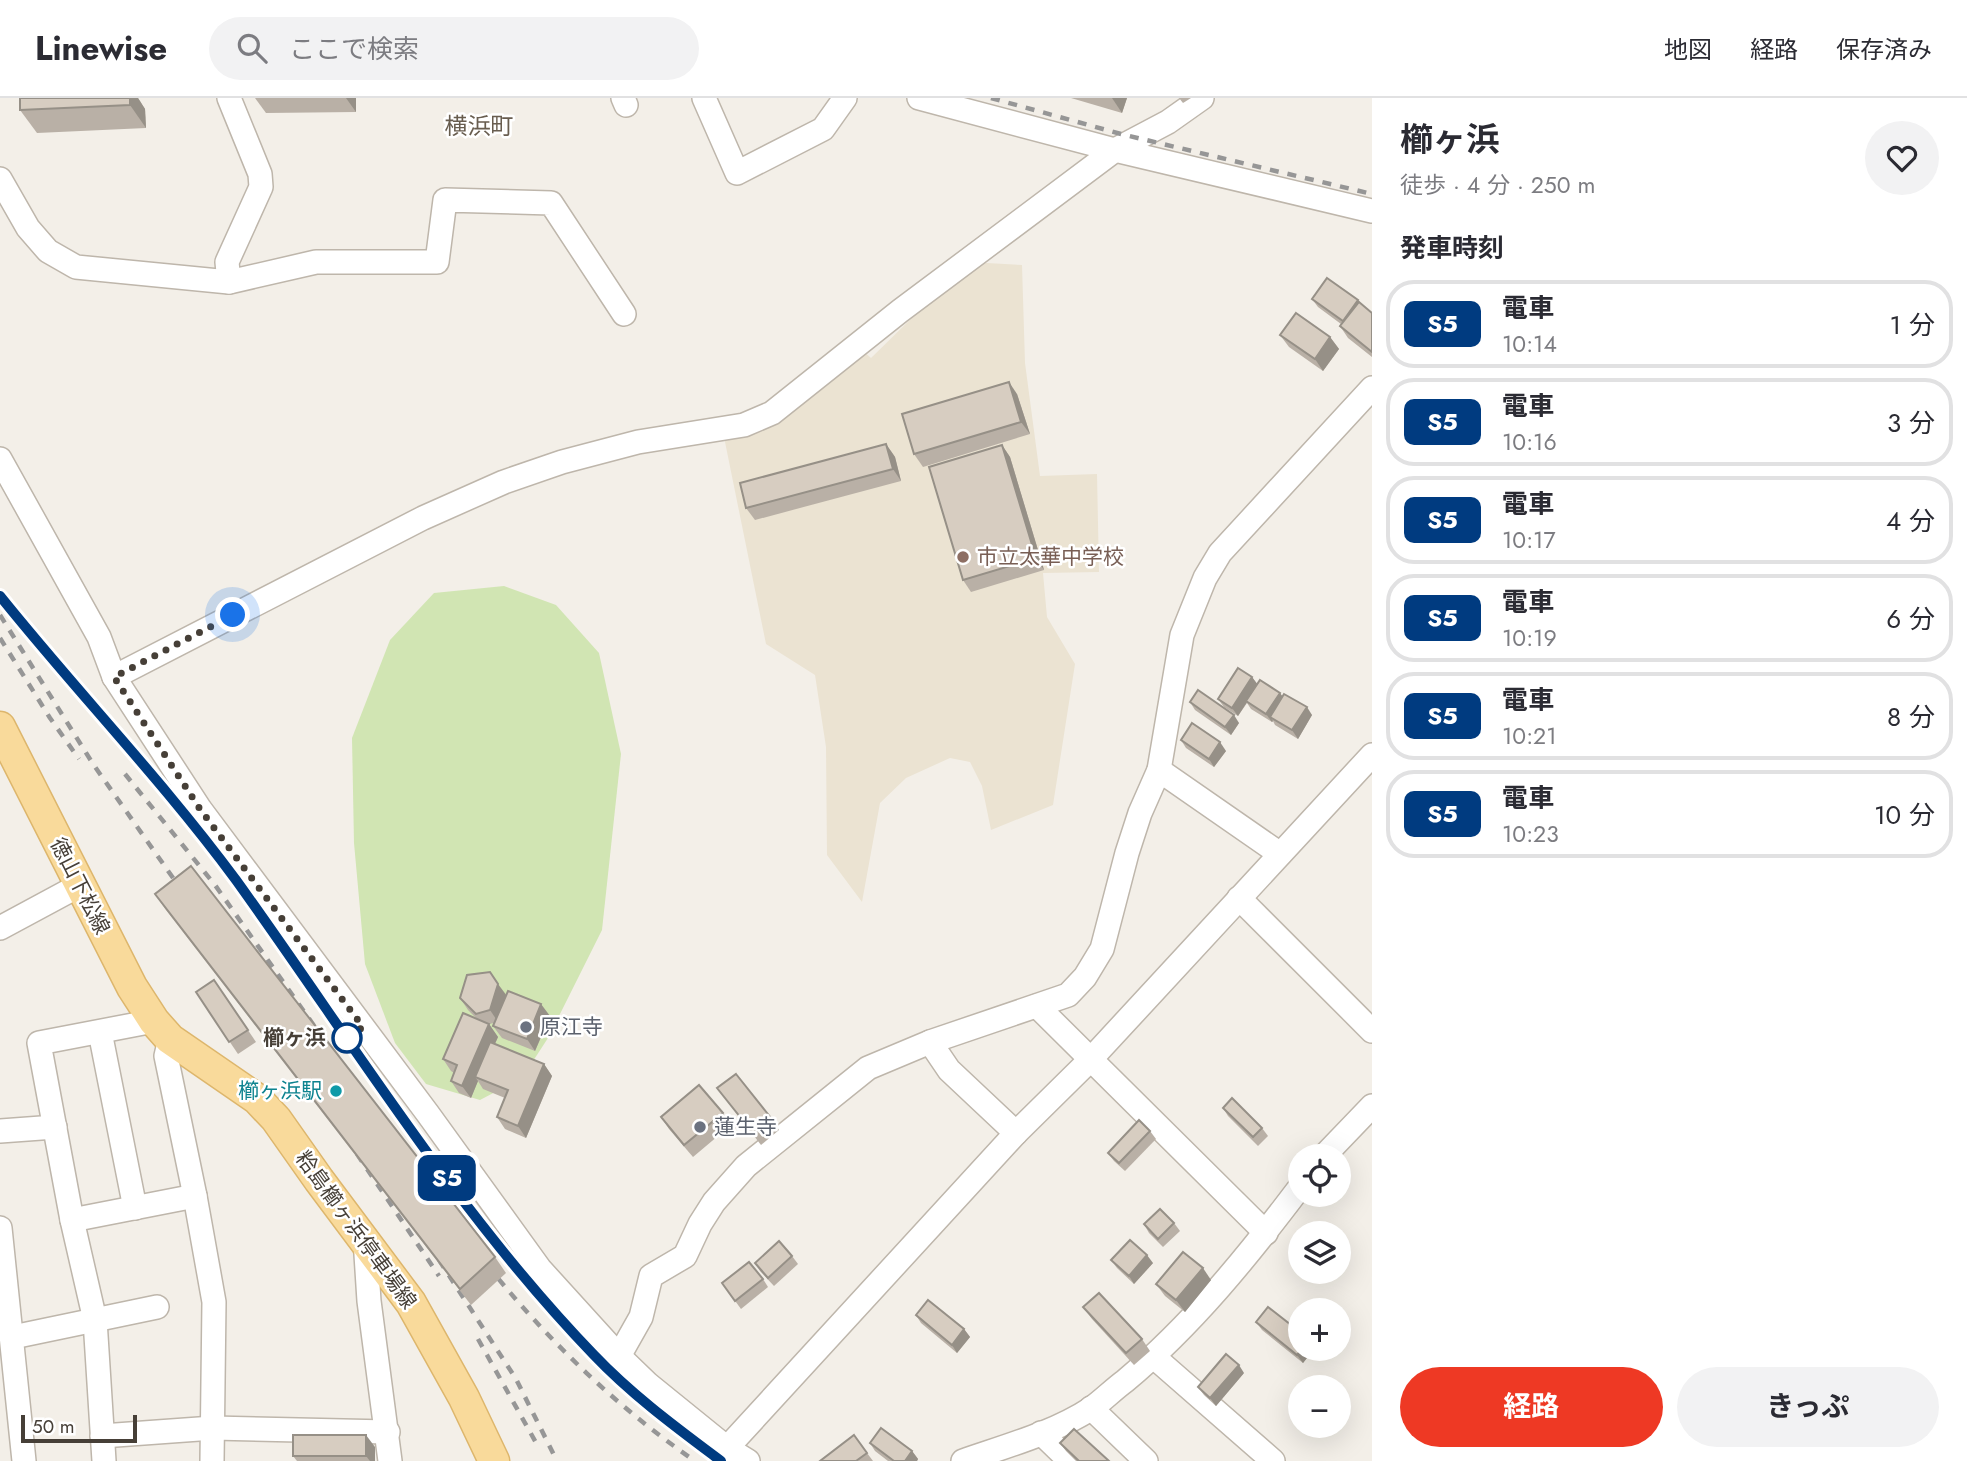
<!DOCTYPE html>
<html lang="ja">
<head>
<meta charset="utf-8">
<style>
  :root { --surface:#fff; --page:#f2f2f3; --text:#2b2b33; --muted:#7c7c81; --line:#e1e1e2; --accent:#ee3924 }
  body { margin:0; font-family:Jost,"Noto Sans JP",sans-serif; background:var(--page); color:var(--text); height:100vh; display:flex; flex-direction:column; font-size:26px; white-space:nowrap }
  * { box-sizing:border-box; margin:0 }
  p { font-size:23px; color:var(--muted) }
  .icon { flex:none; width:38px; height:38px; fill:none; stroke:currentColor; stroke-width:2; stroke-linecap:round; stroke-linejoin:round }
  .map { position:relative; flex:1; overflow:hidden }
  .side { display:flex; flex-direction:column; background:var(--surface); width:595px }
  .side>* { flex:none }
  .badge { padding:0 14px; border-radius:10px; font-size:24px; line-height:46px }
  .fabs { position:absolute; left:1288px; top:1046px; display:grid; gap:14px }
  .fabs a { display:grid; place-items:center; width:63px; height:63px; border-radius:50%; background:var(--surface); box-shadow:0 7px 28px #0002; font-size:35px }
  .scale { position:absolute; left:21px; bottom:18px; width:116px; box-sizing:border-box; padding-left:7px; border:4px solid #463f37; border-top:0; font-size:19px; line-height:24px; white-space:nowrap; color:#463f37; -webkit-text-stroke:5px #fff; paint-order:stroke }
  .you { position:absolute; width:35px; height:35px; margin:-18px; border:5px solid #fff; border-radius:50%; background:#1a73e8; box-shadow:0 0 0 10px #1a73e833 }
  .map>.badge { position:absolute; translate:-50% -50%; box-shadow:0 0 0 4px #fff }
  h2 { padding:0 28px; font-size:26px; line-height:63px }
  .round { display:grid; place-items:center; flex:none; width:74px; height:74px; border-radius:37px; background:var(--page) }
  .headline { display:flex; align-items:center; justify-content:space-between; height:119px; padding:0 28px }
  h1 { font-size:33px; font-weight:700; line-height:52px }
  .button { display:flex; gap:14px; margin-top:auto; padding:14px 28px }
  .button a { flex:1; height:80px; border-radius:42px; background:var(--accent); color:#fff; font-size:28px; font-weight:700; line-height:80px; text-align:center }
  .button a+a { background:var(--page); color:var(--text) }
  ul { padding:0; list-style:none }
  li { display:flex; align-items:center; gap:21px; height:88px; margin:0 14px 10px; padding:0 14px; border:4px solid var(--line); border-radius:28px }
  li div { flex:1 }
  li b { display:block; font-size:26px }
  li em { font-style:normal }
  li .badge { min-width:77px; font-weight:700; text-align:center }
  header { display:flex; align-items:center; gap:42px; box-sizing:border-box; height:98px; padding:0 35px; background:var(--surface); border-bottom:2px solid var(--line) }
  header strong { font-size:33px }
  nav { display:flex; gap:38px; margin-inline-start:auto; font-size:24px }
  .search { width:490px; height:63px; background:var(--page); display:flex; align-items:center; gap:18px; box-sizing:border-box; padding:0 24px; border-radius:38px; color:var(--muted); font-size:26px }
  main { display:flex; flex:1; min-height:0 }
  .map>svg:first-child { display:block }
  .education { fill:#ebe3d2 }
  .green { fill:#d1e5b3 }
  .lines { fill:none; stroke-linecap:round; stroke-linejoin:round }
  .minor-casing { stroke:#beb6ab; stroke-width:26 }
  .major-casing { stroke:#ddb66c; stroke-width:33 }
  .minor { stroke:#fff; stroke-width:23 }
  .major { stroke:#f9da9b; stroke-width:30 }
  .rail { stroke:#969696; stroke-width:4.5; stroke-dasharray:9 9; stroke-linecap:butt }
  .wall { fill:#b9b0a6 }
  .shaded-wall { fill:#969087 }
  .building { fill:#d7cdc1; stroke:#969087; stroke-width:2 }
  .line-casing { stroke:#fff; stroke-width:16 }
  .line { stroke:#003b80; stroke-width:10 }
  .walk { stroke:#463f37; stroke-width:7; stroke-dasharray:0 12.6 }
  .education-dot { fill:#8d6e63; stroke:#fff; stroke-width:2.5 }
  .worship-dot { fill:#6b7280; stroke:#fff; stroke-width:2.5 }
  .stop-dot { fill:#fff; stroke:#003b80; stroke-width:3.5 }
  .culture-dot { fill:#0f9aa8; stroke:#fff; stroke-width:2.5 }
  .labels { text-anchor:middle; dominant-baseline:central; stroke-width:5; stroke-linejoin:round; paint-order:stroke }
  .education-label { font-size:21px; fill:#785e54; stroke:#fff; text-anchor:start }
  .street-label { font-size:21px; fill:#463f37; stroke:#fff }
  .worship-label { font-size:21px; fill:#5b616d; stroke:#fff; text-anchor:start }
  .stop-label { font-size:21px; font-weight:bold; fill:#463f37; stroke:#fff; text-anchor:end }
  .culture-label { font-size:21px; fill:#0d838f; stroke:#fff; text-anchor:end }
  .neighbourhood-label { font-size:23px; fill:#685d4f; stroke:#fff }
</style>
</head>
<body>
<header>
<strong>Linewise</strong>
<div class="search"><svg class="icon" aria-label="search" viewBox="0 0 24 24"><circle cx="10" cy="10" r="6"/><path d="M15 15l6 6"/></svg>ここで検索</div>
<nav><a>地図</a><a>経路</a><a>保存済み</a></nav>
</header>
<main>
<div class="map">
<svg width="1372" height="1363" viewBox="0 0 1372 1363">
  <rect width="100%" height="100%" fill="#f3efe8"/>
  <polygon class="education" points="969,164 1022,167 1025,265 1040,378 1097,376 1099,474 1043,475 1047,519 1075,566 1053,707 991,732 982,688 970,664 950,660 906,680 880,705 862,804 827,757 826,649 815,577 766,546 724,339 812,299 862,252 871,260"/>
  <polygon class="green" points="504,488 556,507 599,555 621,656 602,832 548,940 522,980 480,1002 426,986 395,945 365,866 354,745 352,640 390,542 434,495"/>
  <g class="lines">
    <g class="minor-casing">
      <g id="minor">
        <polyline points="623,0 626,7"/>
        <polyline points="704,0 737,75 823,31 845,0"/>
        <polyline points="919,0 1115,52 1372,113"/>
        <polyline points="0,81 28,130 48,153 76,169 229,184 227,164 261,89 260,76 229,0"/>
        <polyline points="229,184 316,164 437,164 445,102 551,105 624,216"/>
        <polyline points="0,361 99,539 114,579 200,711 428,1016 540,1171 619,1258 648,1286 727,1350 748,1363"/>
        <polyline points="114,579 423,420 504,384 562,364 638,344 744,327 772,315 900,213 1115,52 1168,24 1202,0"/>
        <polyline points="1159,672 1280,756"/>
        <polyline points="1239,800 1372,933"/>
        <polyline points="0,830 80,787"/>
        <polyline points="1037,908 1266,1135"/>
        <polyline points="100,934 135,1110"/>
        <polyline points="170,941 166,958 195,1098 214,1204 212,1363"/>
        <polyline points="930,944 949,972 1016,1035"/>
        <polyline points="0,1033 55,1029"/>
        <polyline points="1323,1059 1372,1008"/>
        <polyline points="72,1122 195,1098"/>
        <polyline points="0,1130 24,1363"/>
        <polyline points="365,1141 369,1203 390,1363"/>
        <polyline points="13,1239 157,1209"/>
        <polyline points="619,1258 641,1219 651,1178 685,1158 700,1126 714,1104 746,1068 868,970 930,944 1068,897 1085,879 1102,851 1127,755 1140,715 1159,672 1182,537 1205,480 1220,455 1372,290"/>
        <polyline points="1154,1259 1273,1363"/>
        <polyline points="1091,1310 1146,1363"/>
        <polyline points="1041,1335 1070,1363"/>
        <polyline points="102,1338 213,1330 388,1334"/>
        <polyline points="727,1350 1016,1035 1091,961 1372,657"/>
        <polyline points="104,1363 95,1222 72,1122 39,945 154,923"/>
        <path d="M963,1363C1006,1348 1054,1335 1092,1310C1103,1302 1114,1291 1125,1283C1192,1227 1248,1158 1300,1089"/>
      </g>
    </g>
    <g class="major-casing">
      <polyline id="major" points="0,629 132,889 154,923 170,941 257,1001 276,1021 319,1082 411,1205 464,1300 494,1363"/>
    </g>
    <use href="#minor" class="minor"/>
    <use href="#major" class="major"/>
    <g class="rail">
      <polyline points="991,0 1121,36 1372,96"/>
      <path d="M0,498C75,593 161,680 232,778C351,939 455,1113 594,1257C632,1297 677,1330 721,1363"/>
      <polyline points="0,517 93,666 185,797"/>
      <polyline points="0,540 50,620 79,661"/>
      <polyline points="125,676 215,787 317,932"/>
      <polyline points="357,1056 439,1178"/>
      <polyline points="439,1162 516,1281 557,1363"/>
      <path d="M487,1167C548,1242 615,1308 695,1363"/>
      <polyline points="478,1241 539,1350"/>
    </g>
  </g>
  <g class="wall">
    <polygon points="20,0 138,0 145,11 146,30 37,35 20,12"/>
    <polygon points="255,0 356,0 356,14 266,15"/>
    <polygon points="1071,0 1127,0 1122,15"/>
    <polygon points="1179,0 1191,0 1183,5"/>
    <polygon points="1312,201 1358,202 1361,206 1372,215 1372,259 1348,240 1340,228 1341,226 1318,209"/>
    <polygon points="1280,237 1330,239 1339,251 1323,273 1289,249"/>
    <polygon points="1017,296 1030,336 923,369 914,356"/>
    <polygon points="886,346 895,359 901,383 755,422 746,410"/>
    <polygon points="1002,347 1010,359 1044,472 971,494 963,482"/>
    <polygon points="1252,579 1257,586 1282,598 1312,617 1298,641 1275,627 1273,623 1272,624 1251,611 1247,605 1238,618 1224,609 1218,601"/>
    <polygon points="1190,604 1239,625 1231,637 1195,612"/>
    <polygon points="1181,642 1226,653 1214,669 1186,650"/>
    <polygon points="155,796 495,1159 506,1175 471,1207 166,812"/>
    <polygon points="214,882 256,944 238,956 196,894"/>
    <polygon points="506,897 550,918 535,953 502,940 493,928 494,925 489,926 498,939 495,946 544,966 552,978 526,1040 505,1031 497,1019 505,1000 483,991 478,983 471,1000 459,995 451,983 454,975 451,973 443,961 478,922 468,912 460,900"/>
    <polygon points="717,990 771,1020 779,1032 761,1047"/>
    <polygon points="1223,1010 1262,1030 1268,1038 1258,1048 1228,1018"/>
    <polygon points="723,1015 731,1027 693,1059 669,1031 661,1019"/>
    <polygon points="1150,1033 1156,1041 1125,1073 1114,1063 1108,1055"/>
    <polygon points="1174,1125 1180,1133 1163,1149 1149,1135 1144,1126"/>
    <polygon points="792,1158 798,1166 774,1188 760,1173 755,1165"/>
    <polygon points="1111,1162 1153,1165 1134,1186 1117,1170"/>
    <polygon points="763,1181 768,1189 741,1211 722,1185"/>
    <polygon points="1211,1182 1185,1214 1165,1198 1156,1186"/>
    <polygon points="1083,1209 1142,1241 1150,1253 1134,1267 1092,1221"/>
    <polygon points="916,1217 964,1231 970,1239 957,1255 921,1225"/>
    <polygon points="1256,1224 1300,1251 1314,1251 1303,1265 1262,1232"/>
    <polygon points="1244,1275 1216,1308 1204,1297 1198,1289"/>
    <polygon points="870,1345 912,1353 918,1361 917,1363 888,1363 875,1353"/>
    <polygon points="1060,1345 1109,1363 1076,1363 1066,1353"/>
    <polygon points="375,1349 375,1363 297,1363 293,1358"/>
    <polygon points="867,1355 873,1363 820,1363"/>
  </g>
  <g class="shaded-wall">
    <polygon points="130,0 138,0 145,11 146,30 130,7"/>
    <polygon points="346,0 356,0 356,14"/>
    <polygon points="1112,0 1127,0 1122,15"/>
    <polygon points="1358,202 1363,210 1348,231 1343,223"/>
    <polygon points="1330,239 1339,251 1323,273 1315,261"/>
    <polygon points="1009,284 1017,296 1030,336 1021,324"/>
    <polygon points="886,346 895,359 901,383 893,371"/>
    <polygon points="1002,347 1010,359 1044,472 1036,460"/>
    <polygon points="1252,579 1258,587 1238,618 1232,610"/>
    <polygon points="1280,595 1286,603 1270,619 1273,623 1272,624 1266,616"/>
    <polygon points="1307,609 1312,617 1298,641 1292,632"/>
    <polygon points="1234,617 1239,625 1231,637 1225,629"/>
    <polygon points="1220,644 1226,653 1214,669 1209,661"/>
    <polygon points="498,886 507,898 498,924 490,912"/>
    <polygon points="541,906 550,918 535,953 527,941"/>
    <polygon points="489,926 498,939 479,980 475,979 478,983 471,1000 462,988"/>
    <polygon points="544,966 552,978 526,1040 518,1028"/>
    <polygon points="1147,1157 1153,1165 1134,1186 1129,1178"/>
    <polygon points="1203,1170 1211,1182 1185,1214 1176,1202"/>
    <polygon points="964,1231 970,1239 957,1255 952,1247"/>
    <polygon points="1302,1251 1314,1251 1303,1265 1297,1257"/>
    <polygon points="1239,1267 1244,1275 1216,1308 1210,1300"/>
    <polygon points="366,1337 375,1349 375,1363 370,1363 366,1358"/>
    <polygon points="912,1353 918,1361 917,1363 905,1363"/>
  </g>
  <g class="building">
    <polygon points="20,0 130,0 130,7 20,12"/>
    <polygon points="1327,180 1358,202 1343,223 1312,201"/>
    <polygon points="1359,204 1372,215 1372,254 1340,228"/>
    <polygon points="1296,215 1330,239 1315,261 1280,237"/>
    <polygon points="1009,284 1021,324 914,356 902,316"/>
    <polygon points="886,346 893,371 746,410 740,385"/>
    <polygon points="1002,347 1036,460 963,482 929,369"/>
    <polygon points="1238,570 1252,579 1232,610 1218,601"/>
    <polygon points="1260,582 1280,595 1266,616 1246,603"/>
    <polygon points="1198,592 1234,617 1225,629 1190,604"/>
    <polygon points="1284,596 1307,609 1292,632 1270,619"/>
    <polygon points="1192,625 1220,644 1209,661 1181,642"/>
    <polygon points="191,768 495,1159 460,1191 155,796"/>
    <polygon points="490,874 498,886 490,912 476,916 460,900 467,877"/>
    <polygon points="214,882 248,932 229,944 196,894"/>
    <polygon points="508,893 541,906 527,941 493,928"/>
    <polygon points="463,915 489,926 462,988 451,983 457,967 443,961"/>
    <polygon points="490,944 544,966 518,1028 497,1019 508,992 475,979"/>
    <polygon points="736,976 771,1020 753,1035 717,990"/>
    <polygon points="699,987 723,1015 684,1047 661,1019"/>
    <polygon points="1232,1000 1262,1030 1253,1039 1223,1010"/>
    <polygon points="1139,1022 1150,1033 1119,1065 1108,1055"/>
    <polygon points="1160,1111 1174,1125 1158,1141 1144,1126"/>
    <polygon points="1130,1142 1147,1157 1129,1178 1111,1162"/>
    <polygon points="779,1143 792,1158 768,1180 755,1165"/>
    <polygon points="1183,1154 1203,1170 1176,1202 1156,1186"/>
    <polygon points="749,1164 763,1181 735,1203 722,1185"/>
    <polygon points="1099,1195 1142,1241 1126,1255 1083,1209"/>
    <polygon points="928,1202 964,1231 952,1247 916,1217"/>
    <polygon points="1268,1209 1300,1234 1300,1251 1302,1251 1297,1257 1256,1224"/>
    <polygon points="1226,1256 1239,1267 1210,1300 1198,1289"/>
    <polygon points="881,1330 912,1353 905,1363 894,1363 870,1345"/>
    <polygon points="1074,1331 1109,1363 1079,1363 1060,1345"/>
    <rect x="293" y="1337" width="73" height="21"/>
    <polygon points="854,1337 867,1355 856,1363 820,1363"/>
  </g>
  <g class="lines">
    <g class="line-casing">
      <path id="line" d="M0,498C77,594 163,683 236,782C352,943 456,1114 594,1257C632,1297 677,1330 721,1363"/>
    </g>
    <use href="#line" class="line"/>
    <polyline class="walk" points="233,517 114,579 200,711 363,929 347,940"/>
  </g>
  <circle class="education-dot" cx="963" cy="459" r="7"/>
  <g class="worship-dot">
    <circle cx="526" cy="929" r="7"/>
    <circle cx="700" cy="1029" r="7"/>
  </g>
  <circle class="stop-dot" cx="347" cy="940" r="14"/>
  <circle class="culture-dot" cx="336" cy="993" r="7"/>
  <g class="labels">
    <g class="education-label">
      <text x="977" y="459">市立太華中学校</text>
    </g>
    <g class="street-label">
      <text transform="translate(80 788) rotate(63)">徳山下松線</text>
      <text transform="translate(356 1132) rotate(54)">粭島櫛ヶ浜停車場線</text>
    </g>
    <g class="worship-label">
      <text x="540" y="929">原江寺</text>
      <text x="714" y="1029">蓮生寺</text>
    </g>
    <g class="stop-label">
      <text x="326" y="940">櫛ヶ浜</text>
    </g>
    <g class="culture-label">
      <text x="322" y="993">櫛ヶ浜駅</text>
    </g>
    <g class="neighbourhood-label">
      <text x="479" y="28">横浜町</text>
    </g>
  </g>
</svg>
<div class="fabs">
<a><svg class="icon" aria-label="locate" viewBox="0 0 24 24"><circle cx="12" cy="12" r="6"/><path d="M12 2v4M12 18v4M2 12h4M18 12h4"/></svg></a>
<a><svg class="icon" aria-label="layers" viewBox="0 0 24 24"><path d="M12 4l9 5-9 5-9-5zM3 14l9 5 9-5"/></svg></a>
<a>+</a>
<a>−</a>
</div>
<div class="scale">50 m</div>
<div class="you" style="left:233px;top:517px"></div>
<b class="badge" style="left:447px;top:1080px;background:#003b80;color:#fff">S5</b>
</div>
<section class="side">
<div class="headline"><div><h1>櫛ヶ浜</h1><p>徒歩 · 4 分 · 250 m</p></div><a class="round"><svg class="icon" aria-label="heart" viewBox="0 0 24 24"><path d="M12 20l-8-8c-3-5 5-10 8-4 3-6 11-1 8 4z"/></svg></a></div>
<h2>発車時刻</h2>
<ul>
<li><span class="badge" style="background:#003b80;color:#fff">S5</span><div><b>電車</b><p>10:14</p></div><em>1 分</em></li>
<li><span class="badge" style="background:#003b80;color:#fff">S5</span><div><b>電車</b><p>10:16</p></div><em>3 分</em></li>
<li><span class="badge" style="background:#003b80;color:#fff">S5</span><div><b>電車</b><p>10:17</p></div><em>4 分</em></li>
<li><span class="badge" style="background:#003b80;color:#fff">S5</span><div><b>電車</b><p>10:19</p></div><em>6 分</em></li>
<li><span class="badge" style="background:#003b80;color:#fff">S5</span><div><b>電車</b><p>10:21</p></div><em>8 分</em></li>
<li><span class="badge" style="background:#003b80;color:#fff">S5</span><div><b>電車</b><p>10:23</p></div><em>10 分</em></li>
</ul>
<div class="button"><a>経路</a><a>きっぷ</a></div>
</section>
</main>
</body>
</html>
